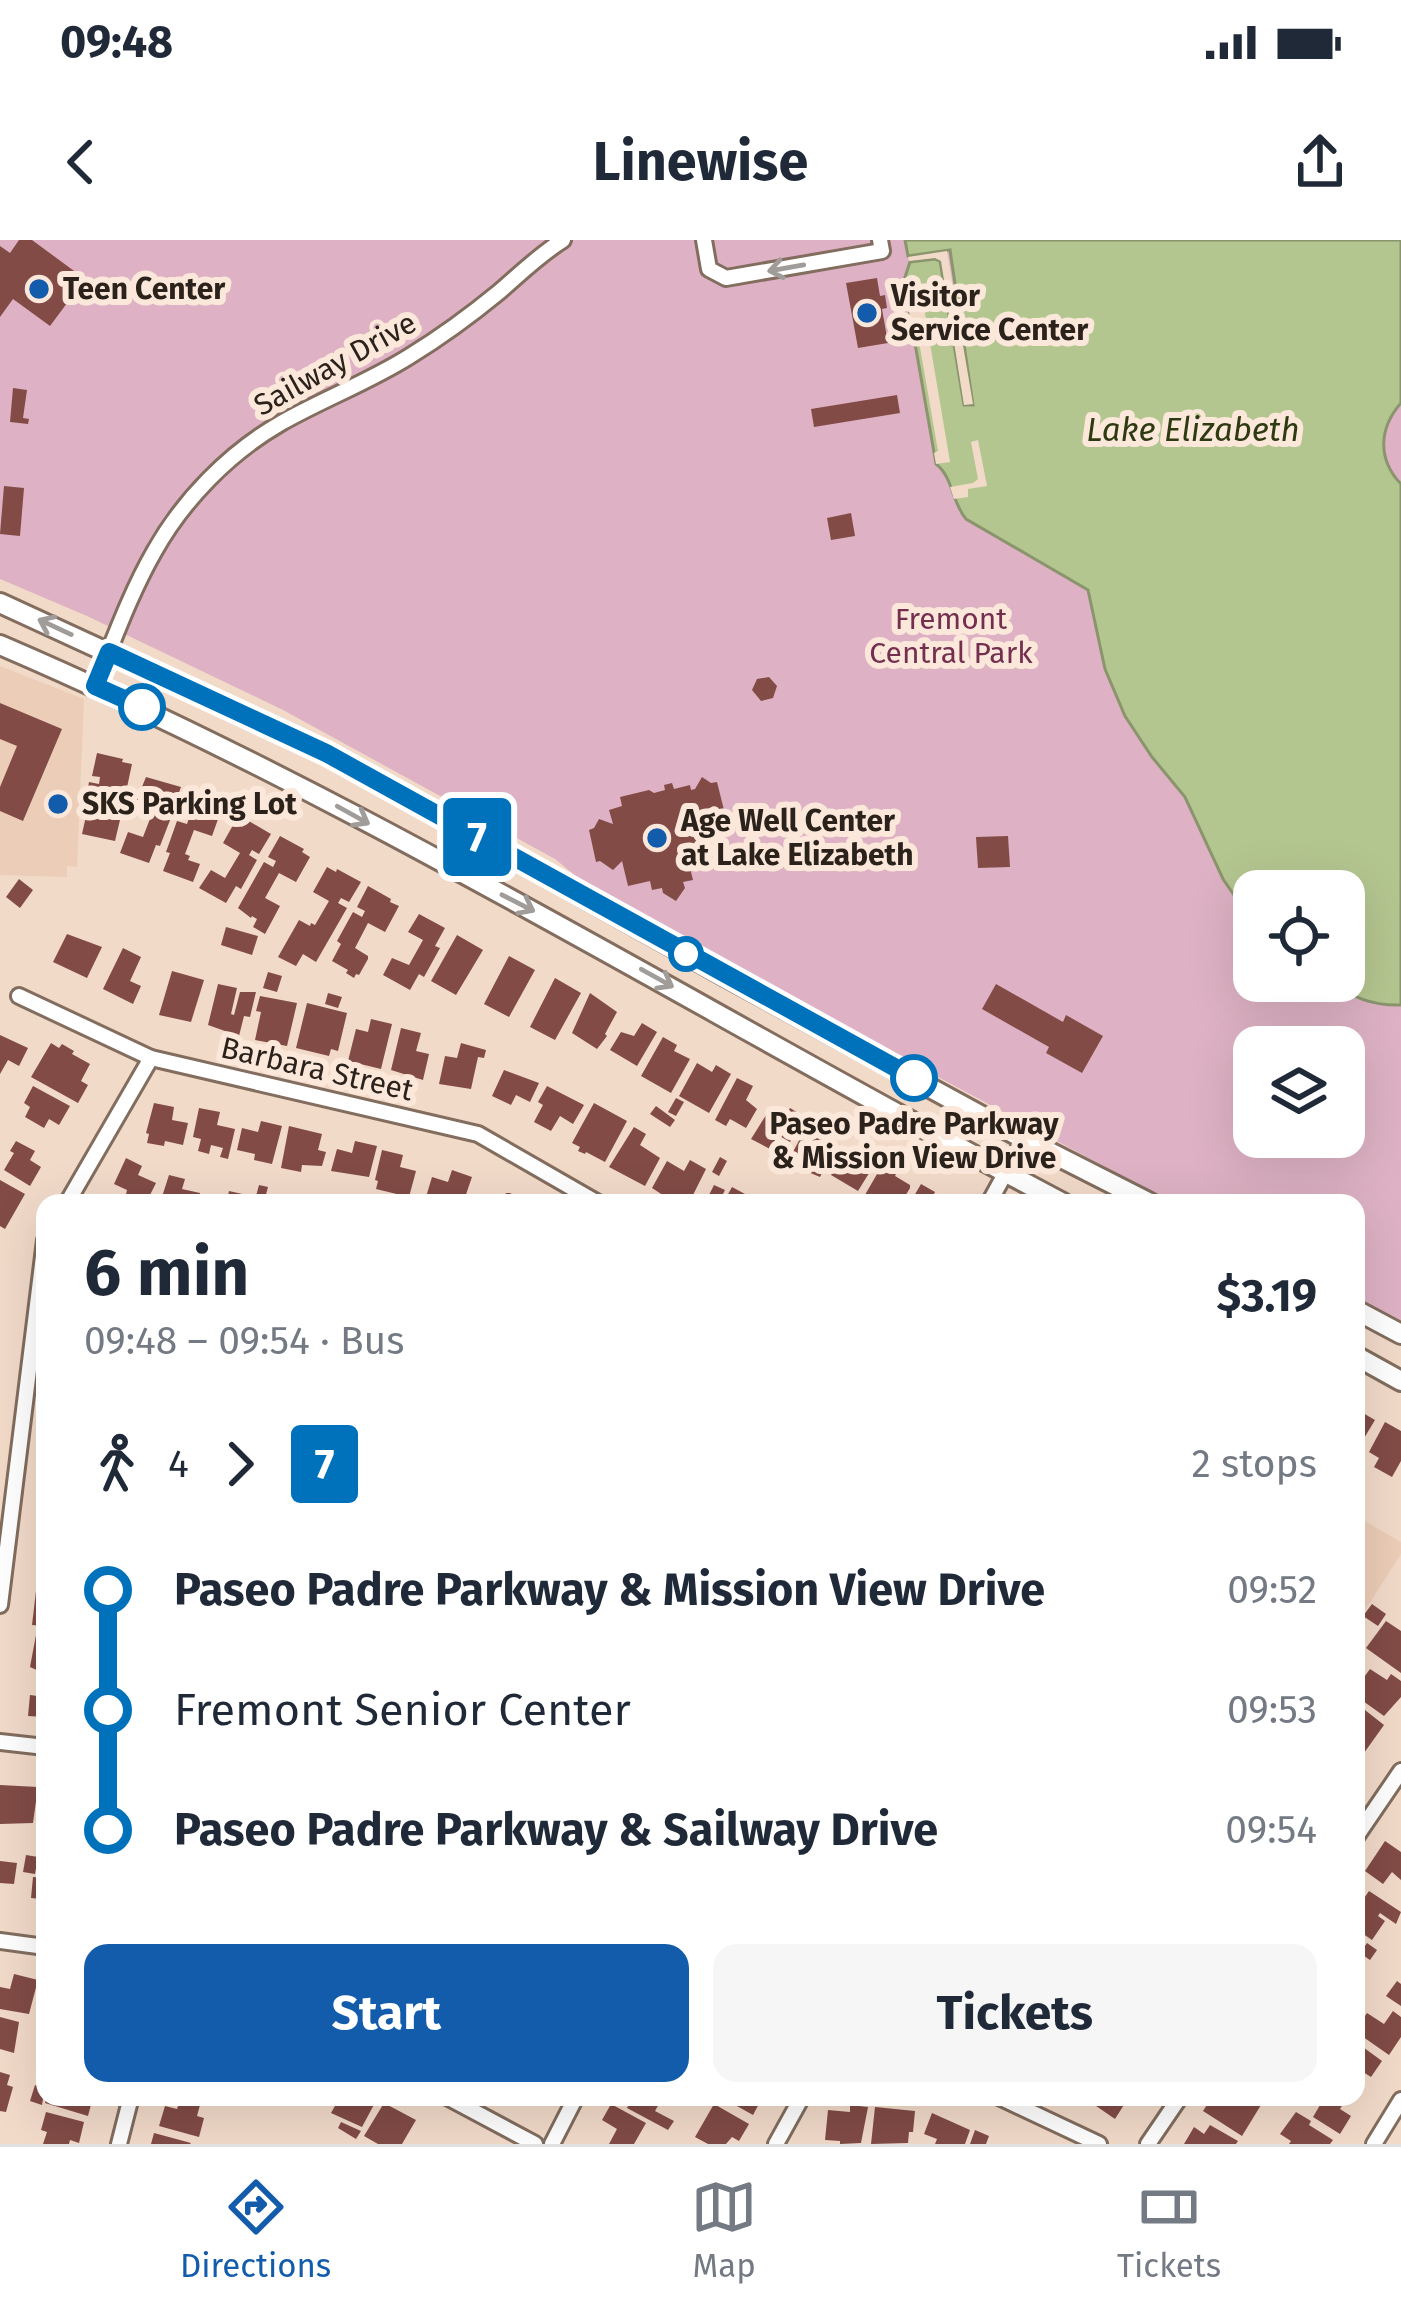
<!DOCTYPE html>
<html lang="en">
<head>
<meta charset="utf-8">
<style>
  :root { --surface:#fff; --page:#f6f6f7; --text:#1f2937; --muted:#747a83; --line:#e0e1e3; --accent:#135bab }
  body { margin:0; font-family:"Fira Sans",sans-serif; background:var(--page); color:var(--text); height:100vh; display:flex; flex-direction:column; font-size:45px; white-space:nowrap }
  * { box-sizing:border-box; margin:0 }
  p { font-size:39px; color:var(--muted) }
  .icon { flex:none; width:66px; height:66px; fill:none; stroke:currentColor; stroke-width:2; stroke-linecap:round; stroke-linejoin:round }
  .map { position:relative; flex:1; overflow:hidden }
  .sheet { position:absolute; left:36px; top:954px; width:1329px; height:912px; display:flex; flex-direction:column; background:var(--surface); border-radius:24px; box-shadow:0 12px 48px #0002 }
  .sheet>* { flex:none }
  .badge { padding:0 24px; border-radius:9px; font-size:42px; line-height:78px }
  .fabs { position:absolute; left:1233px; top:630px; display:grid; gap:24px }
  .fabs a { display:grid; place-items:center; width:132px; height:132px; border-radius:24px; background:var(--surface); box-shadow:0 12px 48px #0002; font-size:60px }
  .map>.badge { position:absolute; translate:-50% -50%; box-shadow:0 0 0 6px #fff }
  .legs { display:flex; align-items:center; gap:18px; height:132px; padding:0 48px; font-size:39px }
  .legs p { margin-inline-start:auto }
  .overview { display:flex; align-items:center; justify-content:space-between; height:204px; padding:0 48px }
  h1 { font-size:66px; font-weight:700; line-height:90px }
  .button { display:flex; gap:24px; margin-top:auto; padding:24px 48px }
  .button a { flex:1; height:138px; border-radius:24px; background:var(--accent); color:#fff; font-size:48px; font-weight:700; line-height:138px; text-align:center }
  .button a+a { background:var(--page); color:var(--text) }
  ul { padding:0 48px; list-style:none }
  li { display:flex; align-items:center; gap:42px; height:120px; font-size:45px }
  li i { display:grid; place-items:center; width:18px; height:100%; margin:0 15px; background:currentColor }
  li i::after { content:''; width:30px; height:30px; margin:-15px; border:9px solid; border-radius:50%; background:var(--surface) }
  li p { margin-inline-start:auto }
  li:first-child i { background:linear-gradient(#0000 50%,currentColor 0) }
  li:last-child i { background:linear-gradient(currentColor 50%,#0000 0) }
  .status { display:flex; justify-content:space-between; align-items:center; height:84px; padding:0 60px; background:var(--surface); direction:ltr }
  .status svg { height:33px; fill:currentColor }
  header { display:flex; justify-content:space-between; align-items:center; height:156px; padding:0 48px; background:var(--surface); font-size:54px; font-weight:700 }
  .tabs { display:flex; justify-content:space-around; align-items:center; height:168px; border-top:3px solid var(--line); background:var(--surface); font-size:33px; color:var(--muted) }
  .tabs a { display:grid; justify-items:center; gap:6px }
  .tabs .active { color:var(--accent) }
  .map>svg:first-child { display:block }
  .built { fill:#eccdb7 }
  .green { fill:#deb2c4; fill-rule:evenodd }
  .water { fill:#b4c690; stroke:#8b956d; stroke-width:3 }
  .pier { fill:#f2dac9 }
  .building { fill:#824b46 }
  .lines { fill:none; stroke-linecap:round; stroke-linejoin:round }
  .minor-casing { stroke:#826d5e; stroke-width:20 }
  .secondary-casing { stroke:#826d5e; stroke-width:24 }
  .minor { stroke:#fff; stroke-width:14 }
  .secondary { stroke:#fff; stroke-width:18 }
  .oneway { stroke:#a09c99 }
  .line-1-casing { stroke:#fff; stroke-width:27 }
  .line-1 { stroke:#0072bc; stroke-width:18 }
  .poi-dot { fill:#135bab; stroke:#fbe8da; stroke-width:4.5 }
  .stop-1-dot { fill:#fff; stroke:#0072bc; stroke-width:6 }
  .labels { text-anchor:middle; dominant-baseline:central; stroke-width:12; stroke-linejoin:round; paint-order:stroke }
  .poi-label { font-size:30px; font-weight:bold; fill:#2b221c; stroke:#fbe8da; text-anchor:start }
  .street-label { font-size:30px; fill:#2b221c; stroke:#fbe8da }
  .park-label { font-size:30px; fill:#742e50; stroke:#fbe8da }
  .stop-label { font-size:30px; font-weight:bold; fill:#2b221c; stroke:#fbe8da }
  .water-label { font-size:33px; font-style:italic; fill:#2e3a11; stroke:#fbe8da }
</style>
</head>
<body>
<div class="status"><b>09:48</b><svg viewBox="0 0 49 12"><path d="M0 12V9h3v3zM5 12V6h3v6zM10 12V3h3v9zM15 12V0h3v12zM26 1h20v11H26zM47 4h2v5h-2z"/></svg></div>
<header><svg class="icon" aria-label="back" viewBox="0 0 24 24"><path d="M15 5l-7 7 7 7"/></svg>Linewise<svg class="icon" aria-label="share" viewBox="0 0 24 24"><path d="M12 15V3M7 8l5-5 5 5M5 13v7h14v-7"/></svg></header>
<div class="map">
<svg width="1401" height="1904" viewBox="0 0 1401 1904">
  <rect width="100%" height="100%" fill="#f2dac9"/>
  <g class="built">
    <polygon points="0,426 84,459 77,627 67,626 67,637 0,635"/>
    <polygon points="1356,1276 1401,1302 1401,1314 1356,1384"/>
  </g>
  <path class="green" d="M0,0H1401V1085L1356,1061V963H1172L598,654L555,619L283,470L87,376L0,339ZM1254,651H1344V741H1254ZM1254,807H1344V897H1254Z"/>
  <path class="water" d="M905,0H1401V163C1379,188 1377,219 1401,244V765C1371,766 1353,757 1328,741H1344V651H1254V684L1223,639L1185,557L1152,517L1125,476L1105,429L1088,350L966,279C952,263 953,237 936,224L904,40L910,22L935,19L940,21L964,165H973L950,10L908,16Z"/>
  <g class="pier">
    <polygon points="947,11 973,164 964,165 941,21 935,18 909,21 908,17"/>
    <polygon points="919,38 950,222 936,224 934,213 938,211 918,96 913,96 904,40"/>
    <polygon points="978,200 987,246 968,249 968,257 954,259 950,247 973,243 978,239 971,202"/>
  </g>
  <g class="building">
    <polygon points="19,0 32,0 85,39 50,86 13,59 0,77 0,6 10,13"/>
    <polygon points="877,38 880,56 885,55 887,68 882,69 888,103 858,108 846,43"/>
    <polygon points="13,148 27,150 23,178 29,179 28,184 10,182"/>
    <polygon points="897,155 900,173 814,187 811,169"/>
    <polygon points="4,246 24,248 20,296 0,294"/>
    <polygon points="851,273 855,296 831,300 827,278"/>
    <polygon points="769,437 777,446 773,458 761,461 752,450 757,439"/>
    <polygon points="0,463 62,489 23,581 0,571 0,547 17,506 0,499"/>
    <polygon points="97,513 123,519 122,522 132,524 126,552 108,548 102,576 120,580 115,601 82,594 86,576 83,575 89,542 99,544 100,537 92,536"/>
    <polygon points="146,537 181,547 173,569 165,566 162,572 172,575 160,606 156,605 149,623 120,613 128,592 143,597 153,571 135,564"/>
    <polygon points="702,537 711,543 717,542 730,594 725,595 719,606 708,600 714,622 690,628 693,640 683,642 685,648 676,661 663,653 662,648 652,650 650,641 628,646 622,621 613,630 600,621 596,622 589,590 594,588 599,579 613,584 609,570 622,566 620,557 649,550 654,553 665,550 664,545 672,543 674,549 690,545 691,550 695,549"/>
    <polygon points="189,553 214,562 213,565 222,568 212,596 194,590 185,614 190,616 188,620 200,624 193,642 163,631 170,613 166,612 177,581 187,584 189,578 180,575"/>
    <polygon points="237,578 246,583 247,580 271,594 259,614 252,610 249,615 257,620 241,649 236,646 226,663 199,648 211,630 225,638 240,613 223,603"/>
    <polygon points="280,596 304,609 302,612 310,617 296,642 279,633 265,658 280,666 265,694 253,687 257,679 252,676 251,678 238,668 264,622 273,627 276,621 268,617"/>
    <polygon points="1008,596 1010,627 978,628 976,597"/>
    <polygon points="327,627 336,632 337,629 361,642 349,662 341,658 338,663 347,668 316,722 303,714 296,726 278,717 299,680 310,686 311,683 315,685 329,661 313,652"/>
    <polygon points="19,639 33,650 20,668 6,657"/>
    <polygon points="368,646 391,659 390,662 399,666 385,692 368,683 355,708 368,716 368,719 359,735 356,734 354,738 346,733 348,730 332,721 341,704 337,701 353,672 362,677 365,671 357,667"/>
    <polygon points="419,674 445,688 435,706 440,708 424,737 419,734 410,750 383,735 392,718 409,725 423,700 408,692"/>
    <polygon points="226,687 258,696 252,715 221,705"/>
    <polygon points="67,694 102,707 87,738 53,722"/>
    <polygon points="457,695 483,710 456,755 431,741"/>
    <polygon points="123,708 141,717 130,741 141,746 133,764 103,749"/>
    <polygon points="509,716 535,730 509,777 484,764"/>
    <polygon points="172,731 204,740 191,782 159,775"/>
    <polygon points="268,732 282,736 277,752 263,748"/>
    <polygon points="555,738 581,753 555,800 530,787"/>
    <polygon points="218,744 237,748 231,774 234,775 240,752 256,752 250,777 244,776 239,796 208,785"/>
    <polygon points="996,744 1063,782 1066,775 1103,796 1082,833 1046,813 1049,807 982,769"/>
    <polygon points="328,753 342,757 338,768 325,764"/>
    <polygon points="590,753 617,772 605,794 607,796 597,809 572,793"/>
    <polygon points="260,756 297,763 287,806 255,800 261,772 256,771"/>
    <polygon points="307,763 347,773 338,811 331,809 329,816 296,808"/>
    <polygon points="371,779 392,784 381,829 348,821 356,789 368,792"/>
    <polygon points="642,783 657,792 637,826 610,810 621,792 634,796"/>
    <polygon points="401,788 421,793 416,811 429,814 423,840 391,830"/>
    <polygon points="0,795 28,808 19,826 8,820 0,834"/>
    <polygon points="663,797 677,805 674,811 690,819 671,853 641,836"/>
    <polygon points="51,803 59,808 62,804 74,811 72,814 90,824 81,841 88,845 78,863 31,837"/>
    <polygon points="461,803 486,810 484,818 478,817 471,849 439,844 445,816 457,818"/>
    <polygon points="697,823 712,832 716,825 731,834 709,873 679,856"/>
    <polygon points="504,830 539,843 530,862 516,855 511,865 492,856"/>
    <polygon points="737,838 753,846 746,860 757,869 746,888 730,879 726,886 715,880"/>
    <polygon points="33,846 70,866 59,885 49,879 44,888 25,877 30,867 24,863"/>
    <polygon points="547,846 584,865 573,884 560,876 551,891 534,882 543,865 538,862"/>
    <polygon points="676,858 684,862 676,876 668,872"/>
    <polygon points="154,863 174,867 172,880 188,883 183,905 165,901 164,906 147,903 149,894 146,893"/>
    <polygon points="594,863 627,881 605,922 586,912 585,914 578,911 580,907 572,903"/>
    <polygon points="656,866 675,880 670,887 650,874"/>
    <polygon points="771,867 786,875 790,868 805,877 790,902 778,895 770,909 751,899"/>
    <polygon points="199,868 220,872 217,885 235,889 228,919 220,917 223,908 211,905 209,914 198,911 201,899 193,897"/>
    <polygon points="810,880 825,888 821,895 836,904 820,937 787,923"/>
    <polygon points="261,881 282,886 272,924 254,920 255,914 237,910 242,888 258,892"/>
    <polygon points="289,886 322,894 318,910 326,912 322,926 302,925 301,932 281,928"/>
    <polygon points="634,887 646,894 640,905 660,918 645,946 609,927"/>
    <polygon points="16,901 35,911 30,920 41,927 30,946 4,930 14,913 10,911"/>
    <polygon points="355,901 377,906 369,937 331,931 337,909 352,913"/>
    <polygon points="864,909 879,917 858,951 831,935 842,918 856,922"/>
    <polygon points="382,910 403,915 400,927 416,931 409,957 376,949 378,941 375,940"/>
    <polygon points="720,917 727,921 719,936 712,932"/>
    <polygon points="126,918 142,926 138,935 156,943 146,963 124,963 127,950 114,944"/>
    <polygon points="690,920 706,929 689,963 675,963 652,948 667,921 684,931"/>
    <polygon points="884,922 898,930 895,936 910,945 910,948 901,963 866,963 862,960"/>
    <polygon points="452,930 472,937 463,963 444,960 443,963 426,957 432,937 448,942"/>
    <polygon points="169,935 185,939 182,949 200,953 198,963 160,963"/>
    <polygon points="0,940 25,954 5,989 0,986"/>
    <polygon points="921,944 935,952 932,958 941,963 910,963"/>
    <polygon points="259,945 268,947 264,962 255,960"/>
    <polygon points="714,945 725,950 723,954 727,956 732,947 745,954 740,963 705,963"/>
    <polygon points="229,951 251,956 249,963 209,963 211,956 227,960"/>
    <polygon points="506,953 510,953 527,963 501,963"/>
    <polygon points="1356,1169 1375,1180 1360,1205 1356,1203"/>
    <polygon points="1385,1182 1401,1191 1401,1221 1392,1237 1374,1227 1379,1218 1369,1212"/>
    <polygon points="36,1351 45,1352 45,1386 32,1385"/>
    <polygon points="1372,1364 1386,1374 1378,1386 1363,1376"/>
    <polygon points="1386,1381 1401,1391 1401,1433 1366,1408"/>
    <polygon points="36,1395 45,1396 45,1429 40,1428 39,1431 30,1427"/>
    <polygon points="1370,1429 1387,1440 1391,1434 1401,1441 1401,1457 1384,1476 1356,1456 1356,1448"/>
    <polygon points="30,1455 45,1457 45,1477 28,1476"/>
    <polygon points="1356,1463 1384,1485 1364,1513 1356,1507"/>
    <polygon points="0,1545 38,1547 33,1583 0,1584"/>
    <polygon points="1385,1601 1401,1612 1401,1640 1392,1632 1383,1644 1365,1631"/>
    <polygon points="26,1615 38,1617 35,1634 23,1632"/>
    <polygon points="0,1621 17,1623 14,1644 0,1643"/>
    <polygon points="33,1637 45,1638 45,1672 40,1672 41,1659 31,1658"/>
    <polygon points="1369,1651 1401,1672 1396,1684 1380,1673 1378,1676 1385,1681 1372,1700 1356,1689 1356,1661 1360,1664"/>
    <polygon points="1367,1703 1377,1710 1370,1720 1360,1713"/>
    <polygon points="14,1734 38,1740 29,1774 0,1769 0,1747 10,1749"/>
    <polygon points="1397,1741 1401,1744 1401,1766 1386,1756"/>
    <polygon points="1393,1771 1401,1777 1401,1797 1389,1815 1356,1792 1356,1789 1367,1773 1384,1784"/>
    <polygon points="0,1777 19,1782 14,1813 0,1809"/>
    <polygon points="1356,1802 1382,1821 1371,1837 1360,1830 1356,1836"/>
    <polygon points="0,1832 10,1835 7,1845 13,1847 6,1872 0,1871"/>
    <polygon points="35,1845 45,1848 42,1865 30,1861"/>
    <polygon points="47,1857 93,1857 88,1876 45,1863"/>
    <polygon points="340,1857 373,1857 377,1859 362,1887 331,1873"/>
    <polygon points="622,1857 663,1857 655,1871 674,1881 668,1890 627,1868 630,1862"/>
    <polygon points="731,1857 755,1857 761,1860 753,1875 728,1861"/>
    <polygon points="1083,1857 1122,1857 1127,1860 1115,1879"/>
    <polygon points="1212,1857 1249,1857 1261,1865 1242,1896 1203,1871"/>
    <polygon points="1318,1857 1343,1857 1345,1861 1340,1869 1351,1876 1340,1894 1313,1877 1323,1860"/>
    <polygon points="180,1860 200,1865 197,1876 204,1878 199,1897 159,1886 165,1866 177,1869"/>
    <polygon points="384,1863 416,1880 402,1904 378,1904 364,1896"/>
    <polygon points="611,1864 646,1883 634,1904 609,1904 617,1889 602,1880"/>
    <polygon points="714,1864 749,1884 739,1901 732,1897 726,1904 708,1904 695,1897"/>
    <polygon points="850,1865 868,1867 861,1903 840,1904 840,1901 825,1900 828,1870 850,1872"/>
    <polygon points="875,1867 915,1871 913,1892 909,1892 908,1903 871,1904"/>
    <polygon points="46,1872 84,1882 79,1903 70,1900 69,1904 43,1904 47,1892 41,1890"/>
    <polygon points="1296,1872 1311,1881 1309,1885 1333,1900 1330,1904 1289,1904 1291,1901 1280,1894"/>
    <polygon points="932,1873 970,1890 965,1904 935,1904 937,1899 924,1894"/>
    <polygon points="341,1882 361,1891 356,1899 338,1888"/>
    <polygon points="1210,1885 1238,1901 1236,1904 1184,1904 1194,1887 1204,1894"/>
    <polygon points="975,1890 989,1896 986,1904 970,1904"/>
    <polygon points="154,1893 191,1903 190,1904 151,1904"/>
  </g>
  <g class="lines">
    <g class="minor-casing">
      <g id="minor">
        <polyline points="704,0 709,29 726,38 882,11 880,0"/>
        <path d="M95,446C113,402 130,354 154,312C183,260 229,213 281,183C323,159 369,142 410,116C441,97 471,75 499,52C520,34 539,15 563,0"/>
        <polyline points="19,756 151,818 478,894 598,963"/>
        <polyline points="67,963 151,818"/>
        <polyline points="989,963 1024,899"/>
        <polyline points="0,1365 45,1000"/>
        <polyline points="0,1502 45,1507"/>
        <polyline points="1356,1597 1401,1531"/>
        <polyline points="0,1701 45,1707"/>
        <polyline points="447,1857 535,1904"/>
        <polyline points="999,1857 1099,1904"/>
        <polyline points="119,1904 131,1857"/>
        <polyline points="552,1904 576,1857"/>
        <polyline points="776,1904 802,1857"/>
        <polyline points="1148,1904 1180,1857"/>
        <polyline points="1374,1904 1401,1860"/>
      </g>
    </g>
    <g class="secondary-casing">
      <g id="secondary">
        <polyline points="0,363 326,513 727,737 1024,899 1150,963"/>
        <path d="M0,405C369,563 709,777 1063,963"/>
        <polyline points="1356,1070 1401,1094"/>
        <polyline points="1356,1116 1401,1141"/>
      </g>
    </g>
    <use href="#minor" class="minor"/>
    <use href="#secondary" class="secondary"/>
  </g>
  <defs><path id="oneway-shaft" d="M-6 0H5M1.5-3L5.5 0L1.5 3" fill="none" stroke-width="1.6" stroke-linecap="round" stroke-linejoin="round" transform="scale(3)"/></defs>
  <g class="oneway">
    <use href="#oneway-shaft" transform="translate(786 28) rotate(170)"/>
    <use href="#oneway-shaft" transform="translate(55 387) rotate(-155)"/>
    <use href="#oneway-shaft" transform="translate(353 575) rotate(29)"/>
    <use href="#oneway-shaft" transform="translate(518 663) rotate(27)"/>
    <use href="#oneway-shaft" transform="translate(657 738) rotate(29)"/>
  </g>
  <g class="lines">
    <g class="line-1-casing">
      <polyline id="line-1" points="142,467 95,446 109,412 326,513 914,838"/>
    </g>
    <use href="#line-1" class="line-1"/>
  </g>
  <g class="poi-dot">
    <circle cx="39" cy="49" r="12"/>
    <circle cx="867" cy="73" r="12"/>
    <circle cx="58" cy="564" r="12"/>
    <circle cx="657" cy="598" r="12"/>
  </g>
  <g class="stop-1-dot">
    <circle cx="142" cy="467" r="21"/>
    <circle cx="686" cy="714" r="15"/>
    <circle cx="914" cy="838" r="21"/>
  </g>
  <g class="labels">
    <g class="poi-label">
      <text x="63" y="49">Teen Center</text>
      <text x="891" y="56">Visitor<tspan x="891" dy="34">Service Center</tspan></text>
      <text x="82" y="564">SKS Parking Lot</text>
      <text x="681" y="581">Age Well Center<tspan x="681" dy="34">at Lake Elizabeth</tspan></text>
    </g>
    <g class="street-label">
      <text transform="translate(335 124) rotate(-29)">Sailway Drive</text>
      <text transform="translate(317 829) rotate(13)">Barbara Street</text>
    </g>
    <g class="park-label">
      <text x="951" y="379">Fremont<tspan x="951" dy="34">Central Park</tspan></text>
    </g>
    <g class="stop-label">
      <text x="914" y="884">Paseo Padre Parkway<tspan x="914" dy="34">&amp; Mission View Drive</tspan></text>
    </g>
    <g class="water-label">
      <text x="1193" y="190">Lake Elizabeth</text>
    </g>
  </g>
</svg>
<div class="fabs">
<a><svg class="icon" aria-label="locate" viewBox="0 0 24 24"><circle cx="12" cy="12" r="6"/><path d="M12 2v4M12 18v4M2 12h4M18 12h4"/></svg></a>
<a><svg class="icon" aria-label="layers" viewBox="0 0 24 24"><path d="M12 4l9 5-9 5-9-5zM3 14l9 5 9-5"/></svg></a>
</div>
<b class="badge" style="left:477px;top:597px;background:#0072bc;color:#fff">7</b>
<section class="sheet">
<div class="overview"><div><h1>6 min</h1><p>09:48 – 09:54 · Bus</p></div><b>$3.19</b></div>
<div class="legs"><svg class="icon" aria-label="walk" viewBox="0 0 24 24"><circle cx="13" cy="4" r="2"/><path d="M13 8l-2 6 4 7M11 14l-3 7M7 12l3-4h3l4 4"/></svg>4<svg class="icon" aria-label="forward" viewBox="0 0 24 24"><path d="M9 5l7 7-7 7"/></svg><b class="badge" style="background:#0072bc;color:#fff">7</b><p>2 stops</p></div>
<ul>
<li><i style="color:#0072bc"></i><b>Paseo Padre Parkway &amp; Mission View Drive</b><p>09:52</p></li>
<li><i style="color:#0072bc"></i><span>Fremont Senior Center</span><p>09:53</p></li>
<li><i style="color:#0072bc"></i><b>Paseo Padre Parkway &amp; Sailway Drive</b><p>09:54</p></li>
</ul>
<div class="button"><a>Start</a><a>Tickets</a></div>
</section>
</div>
<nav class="tabs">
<a class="active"><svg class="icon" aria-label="directions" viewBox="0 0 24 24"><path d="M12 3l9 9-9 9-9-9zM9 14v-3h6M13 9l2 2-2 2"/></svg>Directions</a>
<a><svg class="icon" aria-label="map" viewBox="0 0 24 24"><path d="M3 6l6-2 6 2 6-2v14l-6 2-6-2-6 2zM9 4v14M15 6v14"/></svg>Map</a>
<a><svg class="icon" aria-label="tickets" viewBox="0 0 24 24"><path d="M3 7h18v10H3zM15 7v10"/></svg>Tickets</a>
</nav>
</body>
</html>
